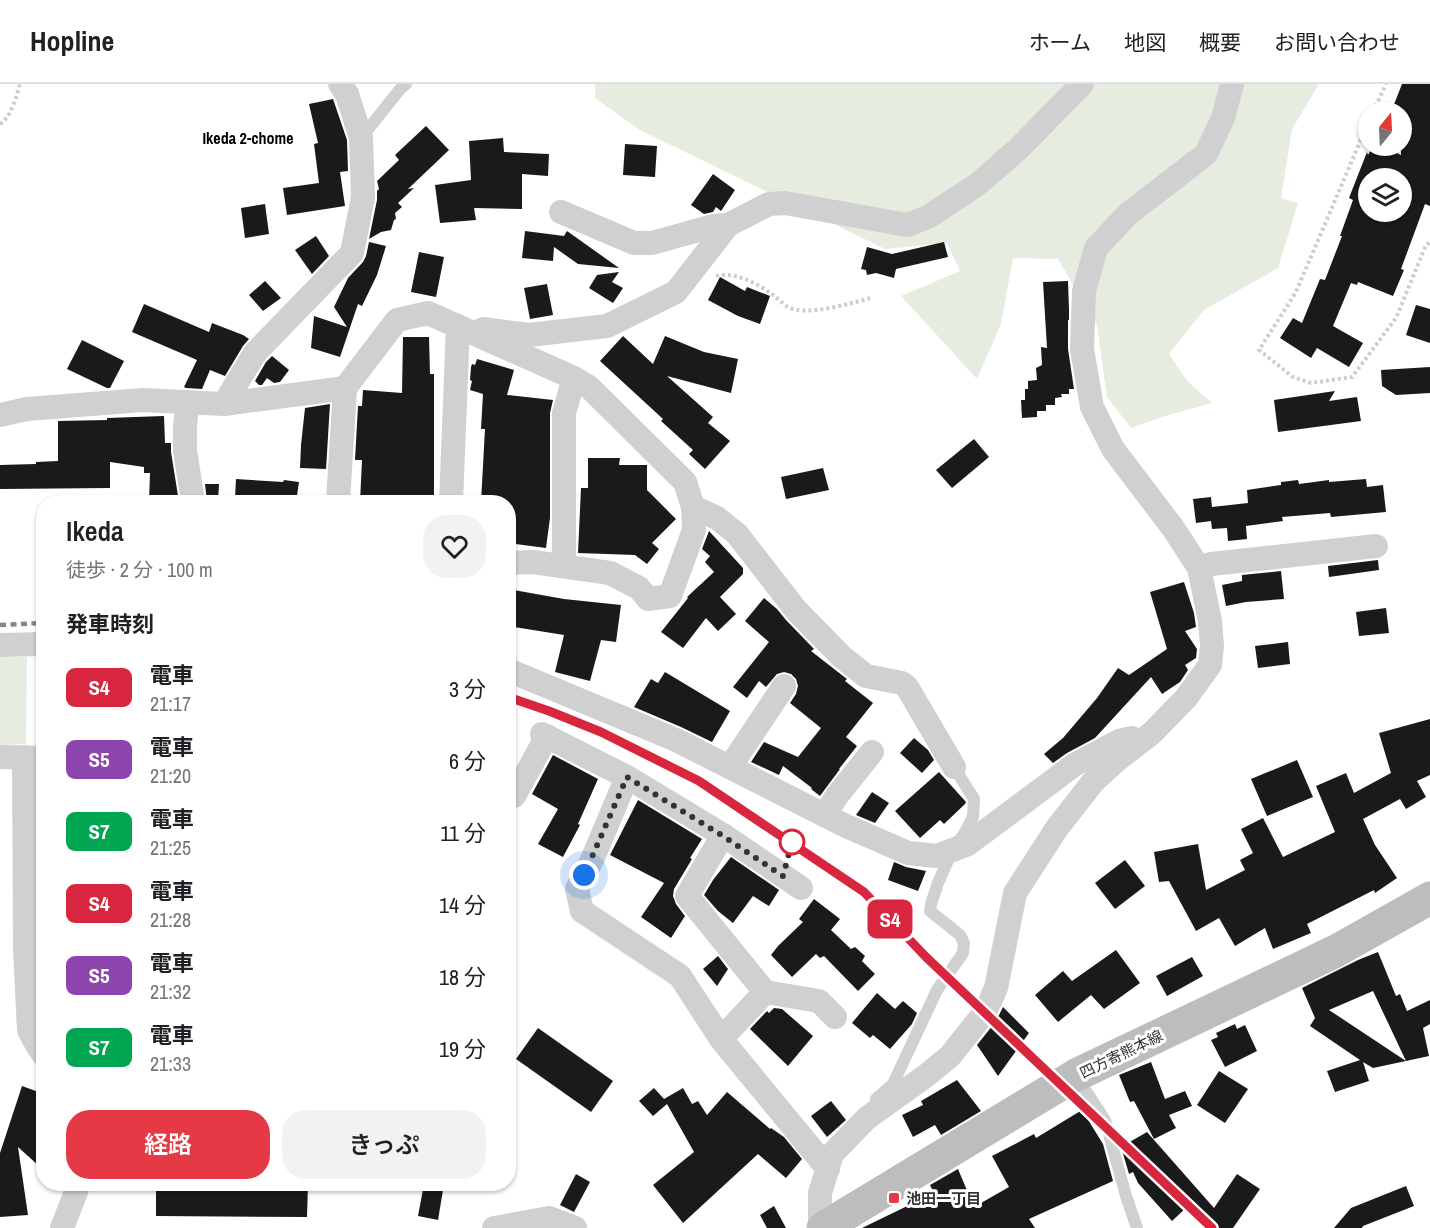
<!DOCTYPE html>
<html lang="ja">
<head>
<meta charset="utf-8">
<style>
  :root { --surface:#fff; --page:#f2f2f2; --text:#202124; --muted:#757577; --line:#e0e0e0; --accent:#e63946 }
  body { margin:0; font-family:"Archivo Narrow","Noto Sans JP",sans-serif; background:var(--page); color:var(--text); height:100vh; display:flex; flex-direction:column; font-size:22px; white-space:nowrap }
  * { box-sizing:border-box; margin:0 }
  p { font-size:20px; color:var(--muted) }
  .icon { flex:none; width:33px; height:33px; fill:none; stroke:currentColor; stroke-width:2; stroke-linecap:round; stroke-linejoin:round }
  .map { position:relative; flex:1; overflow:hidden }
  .panel { position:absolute; left:36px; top:411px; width:480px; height:696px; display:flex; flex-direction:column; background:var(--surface); border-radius:24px; box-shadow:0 2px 4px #0004 }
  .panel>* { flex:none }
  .badge { padding:0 12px; border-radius:9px; font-size:21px; line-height:39px }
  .needle { width:39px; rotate:18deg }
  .fabs { position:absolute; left:1358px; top:18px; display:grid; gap:12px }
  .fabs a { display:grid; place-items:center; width:54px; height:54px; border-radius:50%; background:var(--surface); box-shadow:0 2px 4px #0004; font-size:30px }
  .you { position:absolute; width:30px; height:30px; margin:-15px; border:4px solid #fff; border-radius:50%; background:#1a73e8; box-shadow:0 0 0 9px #1a73e833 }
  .map>.badge { position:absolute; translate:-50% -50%; box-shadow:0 0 0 3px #fff }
  h2 { padding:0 30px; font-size:22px; line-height:54px }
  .round { display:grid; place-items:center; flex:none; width:63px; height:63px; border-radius:24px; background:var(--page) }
  .summary { display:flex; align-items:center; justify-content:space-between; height:102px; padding:0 30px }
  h1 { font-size:28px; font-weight:600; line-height:45px }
  .button { display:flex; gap:12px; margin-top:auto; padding:12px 30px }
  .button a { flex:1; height:69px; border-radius:24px; background:var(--accent); color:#fff; font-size:24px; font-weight:600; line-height:69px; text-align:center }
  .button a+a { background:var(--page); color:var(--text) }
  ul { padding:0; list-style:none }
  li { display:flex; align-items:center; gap:18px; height:72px; padding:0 30px }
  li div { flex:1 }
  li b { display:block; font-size:22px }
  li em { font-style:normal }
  li .badge { min-width:66px; font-weight:700; text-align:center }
  header { display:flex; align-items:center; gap:36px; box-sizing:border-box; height:84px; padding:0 30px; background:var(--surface); border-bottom:2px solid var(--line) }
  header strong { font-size:28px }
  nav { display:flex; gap:33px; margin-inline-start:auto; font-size:21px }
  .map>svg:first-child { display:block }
  .green { fill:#e6ecdf }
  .building { fill:#1a1a1a; fill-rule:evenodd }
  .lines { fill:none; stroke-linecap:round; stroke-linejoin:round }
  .path { stroke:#cdcdcd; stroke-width:4; stroke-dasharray:3 3; stroke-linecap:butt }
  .service { stroke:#d0d0d0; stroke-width:12 }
  .minor { stroke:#d0d0d0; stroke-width:24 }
  .secondary { stroke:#bdbdbd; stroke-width:33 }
  .rail { stroke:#888; stroke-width:4.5; stroke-dasharray:6 4.5; stroke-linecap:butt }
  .line-casing { stroke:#fff; stroke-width:14 }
  .line { stroke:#d7263d; stroke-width:9 }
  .walk { stroke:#333; stroke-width:6; stroke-dasharray:0 10.8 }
  .stop-dot { fill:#fff; stroke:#d7263d; stroke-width:3 }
  .poi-dot { fill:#e63946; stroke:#fff; stroke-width:2 }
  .labels { text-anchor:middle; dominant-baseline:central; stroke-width:6; stroke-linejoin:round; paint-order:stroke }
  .street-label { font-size:15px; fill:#333; stroke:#fff }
  .poi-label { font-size:15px; font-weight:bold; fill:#333; stroke:#fff; text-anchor:start }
  .neighbourhood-label { font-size:16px; font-weight:bold; fill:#000; stroke:#fff }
</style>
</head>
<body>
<header>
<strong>Hopline</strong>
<nav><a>ホーム</a><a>地図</a><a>概要</a><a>お問い合わせ</a></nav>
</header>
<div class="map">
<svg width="1430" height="1144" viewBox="0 0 1430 1144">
  <rect width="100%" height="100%" fill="#fff"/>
  <g class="green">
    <polygon points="595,0 1319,0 1292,45 1281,114 1298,119 1278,184 1204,226 1169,270 1188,298 1212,319 1165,332 1131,344 1107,313 1097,241 1058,175 1013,174 1001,240 977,295 901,212 960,187 947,159 885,165 640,46 595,14"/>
    <polygon points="27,573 26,660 0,661 0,573"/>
  </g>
  <g class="building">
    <path d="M1402,0H1430V122L1425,120L1401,185L1404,186L1393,212L1358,198L1357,201L1351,199L1333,242L1363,259L1349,283L1317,264L1311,274L1280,254L1293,234L1302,239L1320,195L1325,196L1342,152H1340L1353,116L1349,114L1367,68L1368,71L1373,62H1381L1401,71V28H1391ZM1368,94H1401V133L1385,128H1368Z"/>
    <polygon points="333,15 347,56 348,87 340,88 345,122 287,131 283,104 319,99 314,60 318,59 309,20"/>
    <polygon points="426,42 449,66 408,105 414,104 398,119 402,123 395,129 396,135 394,136 391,146 381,148 369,155 377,116 377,107 379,105 377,97 399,76 395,71"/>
    <polygon points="503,54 504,68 549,70 548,92 522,90 522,125 474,124 476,136 440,139 435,101 471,96 469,57"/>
    <polygon points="625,60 657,62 655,93 623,91"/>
    <polygon points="713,90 735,106 721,127 716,123 713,128 704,130 691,121"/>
    <polygon points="265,120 269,150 245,154 241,124"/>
    <polygon points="525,147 564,152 567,147 619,184 578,180 554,163 553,177 522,174"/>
    <polygon points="316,152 329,172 312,190 295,166"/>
    <polygon points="369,158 386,162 377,191 362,222 358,220 340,273 311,264 314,232 347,243 334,223 348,194 363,178 366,172"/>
    <polygon points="944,158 948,173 896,185 894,194 876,189 867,191 866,186 861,185 867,163 892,170"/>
    <polygon points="419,168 444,173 436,213 411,208"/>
    <polygon points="619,188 612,198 623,204 613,219 589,204 597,191"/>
    <polygon points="720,193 745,207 747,203 770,212 760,240 738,232 708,216"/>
    <polygon points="265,197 281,214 263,227 249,211"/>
    <polygon points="1068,197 1069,226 1069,236 1068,236 1068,265 1074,305 1069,305 1069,310 1061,310 1062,313 1055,314 1055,321 1046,321 1046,327 1037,327 1037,333 1022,334 1021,316 1025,316 1025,305 1028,305 1028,297 1037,296 1036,284 1042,281 1041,263 1047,264 1043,198"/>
    <polygon points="547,200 553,231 530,235 524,204"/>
    <polygon points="144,220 209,248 212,239 243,251 249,255 243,262 225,292 210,286 202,305 186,304 184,303 197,276 132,248"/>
    <polygon points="1416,221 1430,225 1430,259 1406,251"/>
    <polygon points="623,252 653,280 665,252 704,268 738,275 731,309 667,292 713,333 708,339 730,357 705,385 689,370 693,366 661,337 663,335 600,277"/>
    <polygon points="403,253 429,253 430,290 434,290 434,415 395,414 395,418 360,418 362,376 355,376 358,322 362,322 363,306 402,309"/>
    <polygon points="82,256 124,277 110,304 107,304 67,285"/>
    <polygon points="272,272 289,286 280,298 274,299 267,294 262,301 259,301 255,297 266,278"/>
    <polygon points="477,275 514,286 507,311 553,316 550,329 550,434 546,464 508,459 508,418 481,418 485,345 481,345 483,310 470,306 472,297 470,296 471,283 472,280 475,281"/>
    <polygon points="1430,283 1430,309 1396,311 1382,302 1381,286"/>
    <polygon points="1335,307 1329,317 1357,313 1361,337 1278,348 1274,316"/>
    <polygon points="330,320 326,385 300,384 301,361 305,324"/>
    <polygon points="164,332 165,359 171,359 171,368 179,418 149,418 150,389 144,389 144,383 110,378 110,404 0,405 0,381 36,380 36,378 58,377 58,337 107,336 107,334"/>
    <polygon points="974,355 989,373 952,404 936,386"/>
    <polygon points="588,374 620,374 619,381 647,381 647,406 676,435 652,459 659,465 647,480 635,471 578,469 581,404 588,404"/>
    <polygon points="823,384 829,406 786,415 781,393"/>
    <polygon points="236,395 283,398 284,396 299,398 296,418 258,413 258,415 235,414"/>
    <polygon points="1366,395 1367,403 1383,401 1386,428 1331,433 1330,429 1282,433 1283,437 1246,442 1247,455 1228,457 1227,444 1212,445 1211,437 1196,439 1193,415 1211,413 1212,423 1248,419 1247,406 1281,401 1281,398 1298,396 1299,400 1329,396 1329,398"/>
    <polygon points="205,400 219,400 218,418 207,418"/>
    <polygon points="709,447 743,484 743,490 720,513 736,530 718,547 706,534 683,564 661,548 688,514 687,513 714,488 705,478 710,472 702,465"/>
    <polygon points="1378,476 1379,486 1329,493 1328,482"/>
    <polygon points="1281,487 1284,515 1246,518 1226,522 1222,501 1242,497 1242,491"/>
    <polygon points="1184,498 1194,529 1196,543 1185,547 1197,565 1196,574 1185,581 1188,586 1180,598 1162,610 1151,593 1095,654 1067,669 1053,679 1044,670 1063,654 1097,614 1118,584 1129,591 1167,565 1150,508"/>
    <polygon points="508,505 564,515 621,521 616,558 601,556 590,597 555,588 564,551 508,542"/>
    <polygon points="764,514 777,525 786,536 814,565 811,567 847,595 845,597 873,619 846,653 857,662 839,685 840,685 820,712 811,705 812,704 783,682 779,691 751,678 764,658 798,673 821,644 790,619 796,610 798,602 796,595 791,590 784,588 777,590 766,603 759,597 747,614 733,603 769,558 745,537"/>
    <polygon points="1386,524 1389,549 1359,552 1356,528"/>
    <polygon points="1288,558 1290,580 1258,584 1255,562"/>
    <polygon points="665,588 730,627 712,658 681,643 634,623 651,595 658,599"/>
    <polygon points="1430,635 1430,691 1417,697 1426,713 1406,725 1400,715 1363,735 1375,761 1397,794 1375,809 1374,806 1307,840 1311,849 1273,865 1265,844 1235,862 1219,834 1196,847 1169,797 1159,798 1154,768 1198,760 1206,806 1245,786 1240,776 1253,769 1241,745 1263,734 1283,773 1335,748 1316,702 1346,689 1354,709 1391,689 1379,649"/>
    <polygon points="914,654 928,666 934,676 922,689 900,669"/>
    <polygon points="553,671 598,695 578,740 580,741 563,773 538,760 558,725 532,710"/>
    <polygon points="1297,676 1313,713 1267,732 1251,695"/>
    <polygon points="939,688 966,718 965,720 944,740 940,736 920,754 895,727"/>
    <polygon points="872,708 889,719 875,739 856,731"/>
    <polygon points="638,716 702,755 690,774 692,775 674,805 673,812 676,820 685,832 671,854 641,833 664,799 610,771"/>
    <polygon points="731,773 779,806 769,822 753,812 733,839 718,827 704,811 713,796"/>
    <polygon points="1125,776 1145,802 1115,825 1095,799"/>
    <polygon points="894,778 906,783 926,787 918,807 888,796"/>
    <polygon points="814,815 840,835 831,846 851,865 855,863 865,872 862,877 875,890 858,907 824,872 820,874 816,870 792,893 771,871 778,862 803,838 799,835"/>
    <polygon points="1116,866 1140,899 1104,925 1091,911 1058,938 1035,911 1063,887 1072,897"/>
    <polygon points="1378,868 1396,912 1400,910 1407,927 1430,916 1430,940 1423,944 1429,972 1406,977 1373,907 1329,926 1406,977 1373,984 1363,978 1369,997 1335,1008 1327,987 1360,976 1310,942 1315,934 1302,904 1358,876"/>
    <polygon points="718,872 728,885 717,902 703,885"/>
    <polygon points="1192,873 1203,892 1167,912 1156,892"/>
    <polygon points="877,909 895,925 903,917 917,929 912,940 890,965 873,951 870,954 852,939"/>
    <polygon points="1003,923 1029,949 998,992 977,961 996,937"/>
    <polygon points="774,924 782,925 813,952 788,982 750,945 767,927 769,929"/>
    <polygon points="1235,940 1237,945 1245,941 1257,967 1225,983 1211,956 1218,953 1216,949"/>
    <polygon points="538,944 613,997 591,1028 516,975"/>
    <polygon points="1151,978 1165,1015 1185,1007 1192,1022 1169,1031 1176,1044 1154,1055 1134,1017 1130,1018 1119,991"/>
    <polygon points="1219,987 1248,1005 1225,1039 1197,1021"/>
    <polygon points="957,996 981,1027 941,1051 935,1041 913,1053 902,1031 923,1021 921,1017"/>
    <polygon points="22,1002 44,1010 44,1069 39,1082 18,1063 28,1131 0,1133 0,1069"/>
    <polygon points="654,1004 664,1015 683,1004 692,1020 698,1017 707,1031 727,1008 770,1045 771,1044 784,1053 802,1075 786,1094 758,1070 683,1139 653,1101 694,1068 667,1020 653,1032 639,1017"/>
    <polygon points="831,1017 846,1036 827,1053 811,1032"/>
    <polygon points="1082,1026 1103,1060 1113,1097 1029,1135 1035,1144 862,1144 934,1109 930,1101 958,1085 974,1123 1009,1103 992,1072 1034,1050 1036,1054"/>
    <polygon points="1147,1048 1214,1124 1237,1090 1260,1105 1233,1144 1218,1144 1187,1123 1172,1137 1138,1099 1133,1088 1129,1090 1121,1063"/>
    <polygon points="576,1090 590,1098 574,1128 560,1121"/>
    <polygon points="156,1100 308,1100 307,1133 156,1132"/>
    <polygon points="424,1100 444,1100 438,1136 418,1132"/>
    <polygon points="1406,1102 1414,1122 1363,1142 1362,1144 1334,1144 1351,1124"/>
    <polygon points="774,1122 786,1144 767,1144 760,1131"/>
  </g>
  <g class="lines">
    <g class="path">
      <polyline points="1373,28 1386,0"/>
      <polyline points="1368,39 1296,208 1259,266 1293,293 1311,299 1352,293 1396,234 1426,161 1430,158"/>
      <path d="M0,40C12,32 16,13 20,0"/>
      <path d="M716,192C735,187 758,200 773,211C778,214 782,220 788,223C807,233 851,219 871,214"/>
    </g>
    <g class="service">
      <polyline points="361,54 401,4 406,0"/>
      <polyline points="1076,992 1105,1036 1126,1112 1137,1144"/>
      <polyline points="876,1015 893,1000 937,906 963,869 964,859 960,851 930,827 931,820 938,799 952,767 964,750 973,733 974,715 954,683"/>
    </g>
    <g class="minor">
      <polyline points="561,128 634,159 652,159 713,142 728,141"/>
      <polyline points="483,245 529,251 607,242 676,208 728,141 769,120 785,119 907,141 928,133 978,100 1017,66 1082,0"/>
      <polyline points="187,318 185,344 185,366 193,418"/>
      <polyline points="224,320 255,269 352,169 363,113 361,54 347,10 340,0"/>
      <polyline points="0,331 27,325 143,316 224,320 345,304 397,236 428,229 574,294 589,303 685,398 693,423 694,446 670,512 648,515 639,504 610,489 533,478 508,479"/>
      <polyline points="338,418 345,304"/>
      <polyline points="451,418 458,242"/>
      <polyline points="693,423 717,434 737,450 796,526 842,573 866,592 902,599 907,603 954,683"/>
      <polyline points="564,482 564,329 574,294"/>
      <polyline points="1199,484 1211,480 1376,462"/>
      <polyline points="0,561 44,560"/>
      <polyline points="508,586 676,656 846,742 908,769 937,772 968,760 1074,681 1119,657 1132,654"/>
      <polyline points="542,650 627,693 723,751 801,804"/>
      <polyline points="0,673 44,674"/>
      <polyline points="24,673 25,865 29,946 37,961 44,971"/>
      <polyline points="730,683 784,602"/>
      <polyline points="627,693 592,776 577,805 582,827 680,892 721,955 828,1085"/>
      <polyline points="514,712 547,652"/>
      <polyline points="825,731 836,713 872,668"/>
      <polyline points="723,751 687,812 765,908 819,917 835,933"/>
      <polyline points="721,955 765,908"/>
      <polyline points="62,1144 76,1108 78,1100"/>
      <polyline points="494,1144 549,1134 575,1144"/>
      <polyline points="820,1144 820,1109 832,1070 867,1034 927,991 950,972 985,928 996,904 1015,809 1057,744 1093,698 1117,676 1152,649 1186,614 1210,581 1212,562 1210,537 1199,484 1173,444 1113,365 1092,323 1082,265 1084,207 1096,164 1128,130 1206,70 1223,34 1232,0"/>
    </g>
    <polyline class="secondary" points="823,1144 1076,991 1336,867 1430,814"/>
    <g class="rail">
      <polyline points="0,541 44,539"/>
      <polyline points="508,613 549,627 601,648 700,697 864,808 926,873"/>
    </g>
  </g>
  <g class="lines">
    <g class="line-casing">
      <polyline id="line" points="508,613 549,627 601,648 699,697 864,808 926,873 1212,1144"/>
    </g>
    <use href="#line" class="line"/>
    <polyline class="walk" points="584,791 627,693 723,752 783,792 792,758"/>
  </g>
  <circle class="stop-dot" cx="792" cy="758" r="12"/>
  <rect class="poi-dot" x="888" y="1108" width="12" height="12" rx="3"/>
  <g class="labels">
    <g class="street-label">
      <text transform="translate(1121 970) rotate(-26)">四方寄熊本線</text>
    </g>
    <g class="poi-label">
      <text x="906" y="1114">池田一丁目</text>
    </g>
    <g class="neighbourhood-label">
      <text x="248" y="54">Ikeda 2-chome</text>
    </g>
  </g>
</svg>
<div class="fabs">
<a><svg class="needle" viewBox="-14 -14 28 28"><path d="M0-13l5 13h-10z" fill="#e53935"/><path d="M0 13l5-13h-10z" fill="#757577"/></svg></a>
<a><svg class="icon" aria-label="layers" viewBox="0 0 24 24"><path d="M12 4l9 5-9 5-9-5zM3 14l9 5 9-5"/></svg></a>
</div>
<div class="you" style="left:584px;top:791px"></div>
<b class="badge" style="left:890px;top:835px;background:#d7263d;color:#fff">S4</b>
<section class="panel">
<div class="summary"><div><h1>Ikeda</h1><p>徒歩 · 2 分 · 100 m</p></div><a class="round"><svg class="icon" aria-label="heart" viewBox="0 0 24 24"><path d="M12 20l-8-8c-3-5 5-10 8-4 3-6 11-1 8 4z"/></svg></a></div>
<h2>発車時刻</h2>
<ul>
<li><span class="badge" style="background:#d7263d;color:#fff">S4</span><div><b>電車</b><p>21:17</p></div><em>3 分</em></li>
<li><span class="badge" style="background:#8e44ad;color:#fff">S5</span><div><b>電車</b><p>21:20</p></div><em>6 分</em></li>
<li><span class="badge" style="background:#00a651;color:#fff">S7</span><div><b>電車</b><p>21:25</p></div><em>11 分</em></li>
<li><span class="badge" style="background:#d7263d;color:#fff">S4</span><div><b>電車</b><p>21:28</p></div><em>14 分</em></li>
<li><span class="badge" style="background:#8e44ad;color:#fff">S5</span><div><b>電車</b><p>21:32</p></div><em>18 分</em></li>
<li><span class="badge" style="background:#00a651;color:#fff">S7</span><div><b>電車</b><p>21:33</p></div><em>19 分</em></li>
</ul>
<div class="button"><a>経路</a><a>きっぷ</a></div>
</section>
</div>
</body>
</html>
